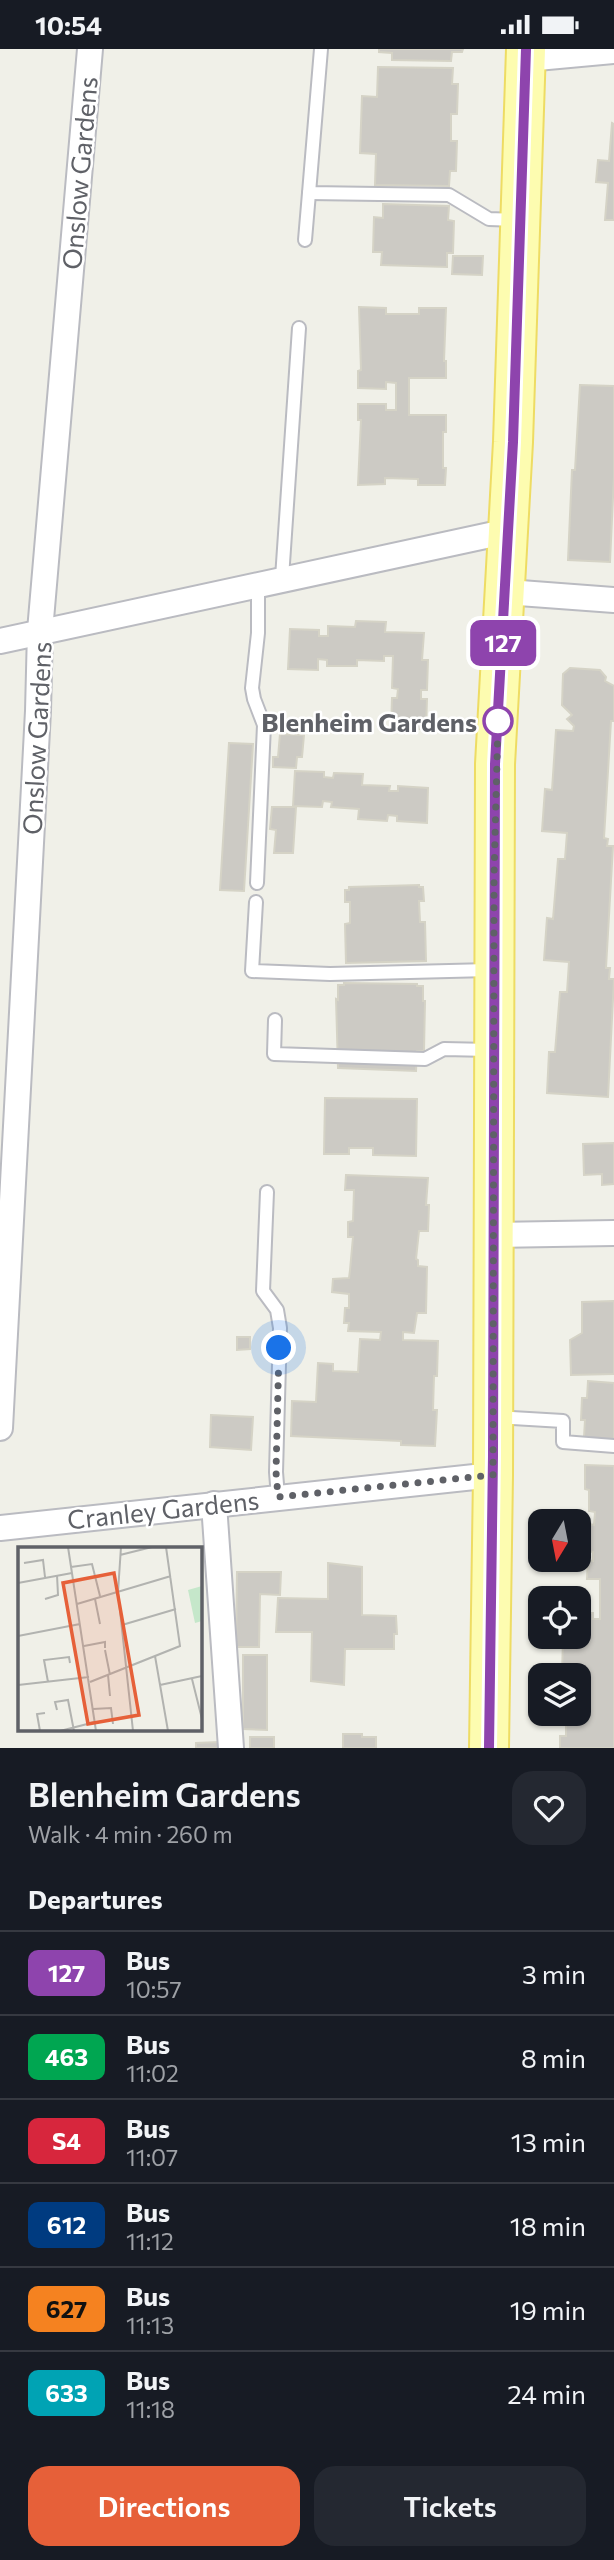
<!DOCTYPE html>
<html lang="en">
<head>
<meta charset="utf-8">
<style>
  :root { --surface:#171b24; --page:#242831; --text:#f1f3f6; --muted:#9ea1a6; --line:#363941; --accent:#e66039 }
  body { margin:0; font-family:Commissioner,sans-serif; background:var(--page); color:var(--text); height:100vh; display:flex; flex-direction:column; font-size:26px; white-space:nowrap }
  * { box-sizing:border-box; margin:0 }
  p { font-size:23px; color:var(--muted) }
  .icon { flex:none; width:38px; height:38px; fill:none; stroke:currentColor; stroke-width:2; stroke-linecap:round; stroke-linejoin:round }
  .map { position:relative; height:1699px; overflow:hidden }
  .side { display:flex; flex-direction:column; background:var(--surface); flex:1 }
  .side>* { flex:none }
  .badge { padding:0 14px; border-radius:10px; font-size:24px; line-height:46px }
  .needle { width:46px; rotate:190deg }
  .buttons { position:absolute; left:528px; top:1460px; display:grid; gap:14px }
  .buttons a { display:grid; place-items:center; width:63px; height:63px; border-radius:14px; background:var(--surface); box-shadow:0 2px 5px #0004; font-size:35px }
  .you { position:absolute; width:35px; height:35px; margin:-18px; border:5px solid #fff; border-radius:50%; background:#1a73e8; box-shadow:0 0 0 10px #1a73e833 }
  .map>.badge { position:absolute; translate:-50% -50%; box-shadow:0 0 0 4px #fff }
  h2 { padding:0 28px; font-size:26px; line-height:63px }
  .round { display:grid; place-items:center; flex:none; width:74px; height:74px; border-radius:21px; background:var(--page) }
  .headline { display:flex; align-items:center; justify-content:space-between; height:119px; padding:0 28px }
  h1 { font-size:33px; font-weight:600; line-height:52px }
  .button { display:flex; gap:14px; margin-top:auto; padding:14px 28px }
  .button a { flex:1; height:80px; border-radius:21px; background:var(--accent); color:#fff; font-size:28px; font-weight:600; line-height:80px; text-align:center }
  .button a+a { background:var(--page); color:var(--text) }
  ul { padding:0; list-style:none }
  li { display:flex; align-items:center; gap:21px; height:84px; padding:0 28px; border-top:2px solid var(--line) }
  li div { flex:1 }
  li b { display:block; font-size:26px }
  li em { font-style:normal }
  li .badge { min-width:77px; font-weight:700; text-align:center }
  .status { display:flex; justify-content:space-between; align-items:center; height:49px; padding:0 35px; background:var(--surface); direction:ltr }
  .status svg { height:19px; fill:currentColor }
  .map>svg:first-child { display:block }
  .building { fill:#cccac4; stroke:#d5d3c6; stroke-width:2 }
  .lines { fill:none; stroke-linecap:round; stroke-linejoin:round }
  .service-casing { stroke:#babbc1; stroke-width:16 }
  .minor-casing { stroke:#babbc1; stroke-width:28 }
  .primary-casing { stroke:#eedc63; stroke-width:42 }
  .service { stroke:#fff; stroke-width:12 }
  .minor { stroke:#fff; stroke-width:24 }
  .primary { stroke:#fdfcb0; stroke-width:38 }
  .line-casing { stroke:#fff; stroke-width:16 }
  .line { stroke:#8e44ad; stroke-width:10 }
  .walk { stroke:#5f6167; stroke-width:7; stroke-dasharray:0 12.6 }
  .stop-dot { fill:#fff; stroke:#8e44ad; stroke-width:3.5 }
  .labels { text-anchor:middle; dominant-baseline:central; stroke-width:5; stroke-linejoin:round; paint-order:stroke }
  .street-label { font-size:26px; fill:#5f6167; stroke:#fff }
  .stop-label { font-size:26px; font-weight:bold; fill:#5f6167; stroke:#fff; text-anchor:end }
  .inset-road { fill:none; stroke:#b2b3b0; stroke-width:2 }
  .view { fill:#e66039; fill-opacity:0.15; stroke:#e66039; stroke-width:3.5 }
  .inset-edge { fill:none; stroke:#5f6167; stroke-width:3.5 }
</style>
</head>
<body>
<div class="status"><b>10:54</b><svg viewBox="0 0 49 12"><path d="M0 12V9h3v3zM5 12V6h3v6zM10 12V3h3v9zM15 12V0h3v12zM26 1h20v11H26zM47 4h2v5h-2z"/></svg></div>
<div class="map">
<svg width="614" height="1699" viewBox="0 0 614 1699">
  <rect width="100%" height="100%" fill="#f0f0e8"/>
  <g class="building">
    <polygon points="379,0 463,0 462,3 452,3 451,12 392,11 392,4 379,3"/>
    <polygon points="378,18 453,19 452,35 458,35 457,65 451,65 451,92 457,92 456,122 450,122 449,137 375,136 376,105 360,104 362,47 377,48"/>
    <polygon points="612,74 614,75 614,171 605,171 608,134 596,133 598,111 609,112"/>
    <polygon points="383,155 449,157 448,171 454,172 453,204 447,204 447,218 381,216 382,203 373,203 374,168 383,169"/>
    <polygon points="453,207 483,207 482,226 452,225"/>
    <polygon points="359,258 386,259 386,265 419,265 419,259 446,259 444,312 446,312 446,329 409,329 409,366 446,366 446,383 443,383 443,419 446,419 445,436 418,436 418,430 385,429 385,435 358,436 361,371 358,371 358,355 386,355 386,361 396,361 396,334 386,333 386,340 358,339 358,322 361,321"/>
    <polygon points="580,336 614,337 614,427 610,513 568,511 572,421 575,421"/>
    <polygon points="356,572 386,573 385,583 424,584 422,611 428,611 427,641 421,641 421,650 427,650 426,680 391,679 392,649 397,649 398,640 392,639 393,607 384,607 384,612 357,611 357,617 327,617 327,611 318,610 318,621 288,620 290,580 319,581 319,587 328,587 328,577 355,578"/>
    <polygon points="570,619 600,621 606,628 605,632 614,637 614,672 611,672 604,789 608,790 607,797 613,797 606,919 610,919 609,930 614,930 608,1048 547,1044 549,1003 555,1003 560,943 567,943 569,913 544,911 547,869 553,870 558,810 565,810 567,784 542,782 545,740 552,741 556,681 573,682 574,677 567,670 572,666 562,656 563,625"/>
    <polygon points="280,685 304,686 302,708 297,708 296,719 273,718 273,708 278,708"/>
    <polygon points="229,694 253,695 244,842 220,841"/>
    <polygon points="295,722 324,723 324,728 333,729 334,724 363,725 362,736 390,737 389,742 398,742 398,737 428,739 427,774 397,772 397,767 388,766 387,772 358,770 359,760 331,758 332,753 323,752 322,758 293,757"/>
    <polygon points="272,758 296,758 293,804 274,804 276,781 270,780"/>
    <polygon points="419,836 419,838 423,838 424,852 419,852 420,873 425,873 426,912 346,914 345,875 350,874 350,853 345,853 345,841 349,841 349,838"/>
    <polygon points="344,934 417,935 417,937 423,937 423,952 425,952 424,1002 417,1002 416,1022 338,1019 336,950 338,951 338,936 344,936"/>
    <polygon points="325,1049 417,1050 416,1107 373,1106 373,1099 349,1099 349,1105 324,1105"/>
    <polygon points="614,1094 614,1135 602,1136 602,1125 584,1126 583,1095"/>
    <polygon points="346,1126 428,1129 426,1156 429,1156 428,1182 419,1182 416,1210 418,1211 418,1217 427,1218 426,1264 417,1264 414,1284 403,1283 403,1291 438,1292 437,1327 434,1327 433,1361 437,1361 435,1397 401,1396 401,1392 291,1387 292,1352 316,1353 318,1314 333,1315 333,1322 358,1323 360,1290 380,1291 381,1283 348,1282 349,1274 344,1274 345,1259 349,1259 349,1245 332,1243 333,1230 349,1229 350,1221 353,1188 348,1188 348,1173 353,1172 354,1141 345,1141"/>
    <polygon points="614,1252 614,1325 571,1326 570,1291 582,1284 582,1253"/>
    <polygon points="237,1288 250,1288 250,1300 237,1301"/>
    <polygon points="588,1332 614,1334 614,1391 584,1388 585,1371 581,1371 582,1349 587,1349"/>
    <polygon points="211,1366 253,1368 251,1401 210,1398"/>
    <polygon points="585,1416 614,1417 614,1699 560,1699 560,1687 566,1687 566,1674 561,1674 561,1664 579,1664 579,1626 562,1626 563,1588 559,1587 579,1587 579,1564 593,1564 593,1570 600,1570 600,1530 587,1530 588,1511 593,1512 593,1503 588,1502 589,1475 594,1476 595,1463 589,1462 589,1441 585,1440"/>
    <polygon points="328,1514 362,1518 362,1566 396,1567 397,1585 394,1585 394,1600 345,1600 344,1636 311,1632 312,1583 276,1583 278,1549 328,1550"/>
    <polygon points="237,1523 281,1523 280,1546 260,1545 259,1598 236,1598"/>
    <polygon points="243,1606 267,1606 267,1681 243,1680"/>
    <polygon points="343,1685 362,1685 362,1688 376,1688 376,1699 343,1699"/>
    <rect x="250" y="1688" width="24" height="11"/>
    <polygon points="219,1693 220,1699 196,1699 196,1694"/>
  </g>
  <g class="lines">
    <g class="service-casing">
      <g id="service">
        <polyline points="321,0 309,144 449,146 489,170 517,171"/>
        <polyline points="305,191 309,144"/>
        <polyline points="282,529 299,279"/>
        <polyline points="257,834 264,676 254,650 252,639 258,584 258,535"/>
        <polyline points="256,853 252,922 330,925 489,921"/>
        <polyline points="275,971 274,1005 425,1010 444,1000 490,1001"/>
        <polyline points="267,1143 263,1242 277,1261 280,1279 276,1423 278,1448"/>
        <polyline points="497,1368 563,1372 563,1393 614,1397"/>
      </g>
    </g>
    <g class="minor-casing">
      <g id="minor">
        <polyline points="526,10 614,2"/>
        <polyline points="506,543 614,551"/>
        <polyline points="0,592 490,486 509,484"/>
        <polyline points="494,1186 614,1184"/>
        <polyline points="0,1379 38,662 40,582 90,0"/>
        <polyline points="214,1455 231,1699"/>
        <polyline points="0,1479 493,1426"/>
      </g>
    </g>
    <g class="primary-casing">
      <polyline id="primary" points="489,1699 493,1426 495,715 513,393 526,0"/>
    </g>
    <use href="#service" class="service"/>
    <use href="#minor" class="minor"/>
    <use href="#primary" class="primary"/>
  </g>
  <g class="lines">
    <g class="line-casing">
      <polyline id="line" points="489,1699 493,1407 495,715 513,393 526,0"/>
    </g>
    <use href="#line" class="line"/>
    <polyline class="walk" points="279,1299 276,1423 278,1448 493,1426 494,827 498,672"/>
  </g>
  <circle class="stop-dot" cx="498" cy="672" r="14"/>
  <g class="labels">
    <g class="street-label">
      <text transform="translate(79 124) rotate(-85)">Onslow Gardens</text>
      <text transform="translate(36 689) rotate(-87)">Onslow Gardens</text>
      <text transform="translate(163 1460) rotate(-6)">Cranley Gardens</text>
    </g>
    <g class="stop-label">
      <text x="477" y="672">Blenheim Gardens</text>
    </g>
  </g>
  <g transform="translate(18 1498)">
    <rect width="184" height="184" fill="#f0f0e8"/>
    <path d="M184,39V74L177,76L170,43Z" fill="#c5e7ca"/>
    <path class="inset-road" d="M50,0L78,184M103,0L100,45L115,184M102,8L134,0M6,16L25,13L27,30M53,20L74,17L82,49M0,36L54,26M27,52L40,48L39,28M77,52L82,77M59,57L153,29M104,78L158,62M0,89L62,77M66,99L87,95V101M87,103L92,128M137,109L150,184M90,128L92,149M174,132L184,172M30,135L26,113L51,110L52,116M72,135L162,99L148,0M0,138L71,130M142,138L184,129M75,162L93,161L95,177M39,163L37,155L50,153L56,184M22,184L19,167L27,166M42,184L77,175"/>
    <path class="view" d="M96,26L121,168L70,177L45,36Z"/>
    <rect width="184" height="184" class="inset-edge"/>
  </g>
</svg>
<div class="buttons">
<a><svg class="needle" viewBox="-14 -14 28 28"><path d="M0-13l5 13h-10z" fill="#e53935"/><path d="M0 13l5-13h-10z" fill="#9ea1a6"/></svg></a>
<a><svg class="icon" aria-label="locate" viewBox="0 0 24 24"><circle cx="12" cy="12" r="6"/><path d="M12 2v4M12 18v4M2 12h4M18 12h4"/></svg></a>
<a><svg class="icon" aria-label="layers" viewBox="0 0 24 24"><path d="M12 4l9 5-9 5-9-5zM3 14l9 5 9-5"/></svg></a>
</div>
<div class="you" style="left:279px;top:1299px"></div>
<b class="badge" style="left:503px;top:594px;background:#8e44ad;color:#fff">127</b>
</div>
<section class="side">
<div class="headline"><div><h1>Blenheim Gardens</h1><p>Walk · 4 min · 260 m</p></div><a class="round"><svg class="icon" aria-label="heart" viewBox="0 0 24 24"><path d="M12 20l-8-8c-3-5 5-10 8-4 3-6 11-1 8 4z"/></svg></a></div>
<h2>Departures</h2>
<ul>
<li><span class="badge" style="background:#8e44ad;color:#fff">127</span><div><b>Bus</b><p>10:57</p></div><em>3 min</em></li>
<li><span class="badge" style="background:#00a651;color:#fff">463</span><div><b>Bus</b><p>11:02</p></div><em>8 min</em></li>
<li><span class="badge" style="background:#d7263d;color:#fff">S4</span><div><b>Bus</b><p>11:07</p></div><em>13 min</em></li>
<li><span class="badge" style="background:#003b80;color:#fff">612</span><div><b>Bus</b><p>11:12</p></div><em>18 min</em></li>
<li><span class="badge" style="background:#f58220;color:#111">627</span><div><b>Bus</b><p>11:13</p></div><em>19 min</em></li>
<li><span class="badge" style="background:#00a3b4;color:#fff">633</span><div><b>Bus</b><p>11:18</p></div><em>24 min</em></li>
</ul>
<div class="button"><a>Directions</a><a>Tickets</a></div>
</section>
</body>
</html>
